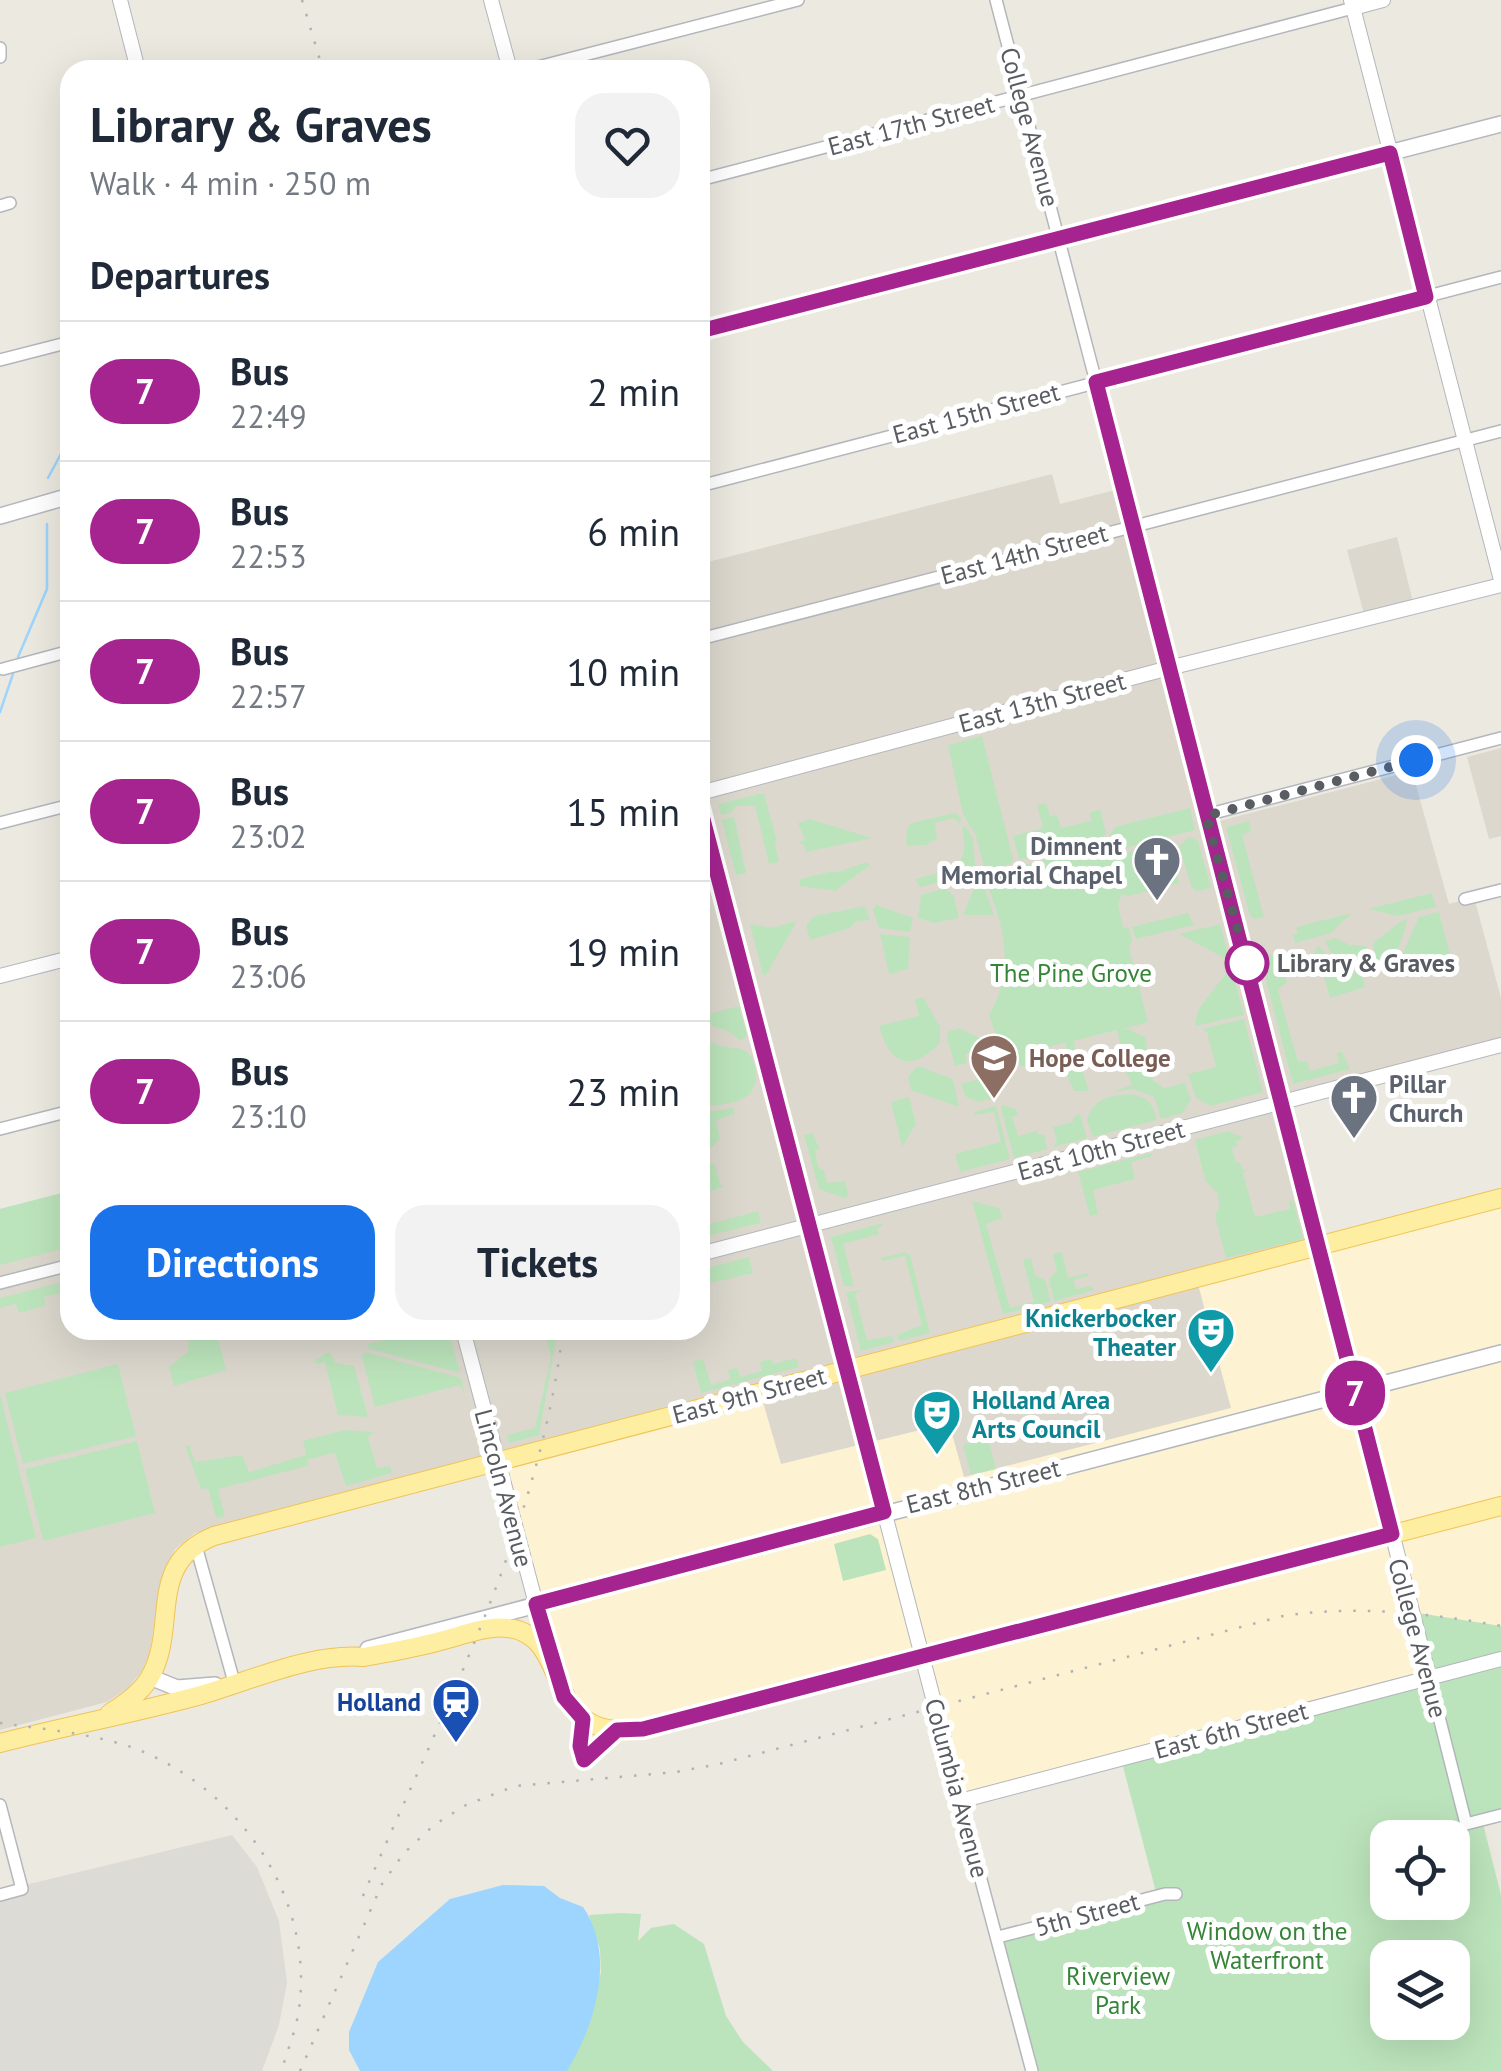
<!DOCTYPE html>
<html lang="en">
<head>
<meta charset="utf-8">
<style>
  :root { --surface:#fff; --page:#f2f2f3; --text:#1f2937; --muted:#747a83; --line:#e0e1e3; --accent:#1a73e8 }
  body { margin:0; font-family:"PT Sans",sans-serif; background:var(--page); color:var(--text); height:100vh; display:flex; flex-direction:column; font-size:38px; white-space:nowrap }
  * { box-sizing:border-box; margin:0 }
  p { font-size:32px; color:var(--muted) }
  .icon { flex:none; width:55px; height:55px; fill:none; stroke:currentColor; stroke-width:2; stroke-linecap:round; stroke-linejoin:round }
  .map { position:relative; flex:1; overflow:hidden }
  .details { position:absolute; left:60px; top:60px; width:650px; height:1280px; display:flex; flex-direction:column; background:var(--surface); border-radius:30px; box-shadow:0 10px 40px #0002 }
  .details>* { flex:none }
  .badge { padding:0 20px; border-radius:32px; font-size:35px; line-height:65px }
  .buttons { position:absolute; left:1370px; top:1820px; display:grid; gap:20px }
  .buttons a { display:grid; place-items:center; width:100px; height:100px; border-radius:20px; background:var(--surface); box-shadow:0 10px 40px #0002; font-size:50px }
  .you { position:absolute; width:50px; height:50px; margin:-25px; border:8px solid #fff; border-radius:50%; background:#1a73e8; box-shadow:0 0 0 15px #1a73e833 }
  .map>.badge { position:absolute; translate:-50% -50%; box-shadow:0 0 0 5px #fff }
  h2 { padding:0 30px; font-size:38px; line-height:90px }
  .round { display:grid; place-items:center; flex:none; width:105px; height:105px; border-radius:30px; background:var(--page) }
  .head { display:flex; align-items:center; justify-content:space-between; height:170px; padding:0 30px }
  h1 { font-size:48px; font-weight:700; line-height:75px }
  .action { display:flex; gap:20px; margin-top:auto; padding:20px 30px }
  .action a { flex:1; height:115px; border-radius:30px; background:var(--accent); color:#fff; font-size:40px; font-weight:700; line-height:115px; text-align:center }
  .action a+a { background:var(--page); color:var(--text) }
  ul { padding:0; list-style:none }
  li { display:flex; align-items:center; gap:30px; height:140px; padding:0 30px; border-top:2px solid var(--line) }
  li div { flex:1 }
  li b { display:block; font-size:38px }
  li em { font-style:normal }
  li .badge { min-width:110px; font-weight:700; text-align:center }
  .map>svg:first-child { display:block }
  .commercial { fill:#fdf3d3 }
  .industrial { fill:#dddbd5 }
  .education { fill:#dcd8ce }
  .green { fill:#bce4bc; fill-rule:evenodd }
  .water { fill:#9dd5fe }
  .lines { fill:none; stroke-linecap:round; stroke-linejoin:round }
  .stream { stroke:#9dd5fe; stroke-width:2.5 }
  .minor-casing { stroke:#b3b6bb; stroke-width:14 }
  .tertiary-casing { stroke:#b3b6bb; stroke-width:16 }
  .secondary-casing { stroke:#b4b7bd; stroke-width:18 }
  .primary-casing { stroke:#f0c355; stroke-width:20 }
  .minor { stroke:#fff; stroke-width:11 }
  .tertiary { stroke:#fff; stroke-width:14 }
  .secondary { stroke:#fff; stroke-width:15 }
  .primary { stroke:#feeea2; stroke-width:18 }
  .rail { stroke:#b1b2b2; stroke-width:2.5; stroke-dasharray:2.5 12; stroke-linecap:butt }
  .line-casing { stroke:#fff; stroke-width:22 }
  .line { stroke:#a5248f; stroke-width:15 }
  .walk { stroke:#595c61; stroke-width:10; stroke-dasharray:0 18 }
  .stop-dot { fill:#fff; stroke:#a5248f; stroke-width:5 }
  .labels { text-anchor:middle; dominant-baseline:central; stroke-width:10; stroke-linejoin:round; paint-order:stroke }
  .street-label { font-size:25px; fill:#595c61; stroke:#fff }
  .worship-label { font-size:25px; font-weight:bold; fill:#5b616d; stroke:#fff; text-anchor:end }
  .stop-label { font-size:25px; font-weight:bold; fill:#595c61; stroke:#fff; text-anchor:start }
  .park-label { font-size:25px; fill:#358437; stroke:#fff }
  .education-label { font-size:25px; font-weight:bold; fill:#785e54; stroke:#fff; text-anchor:start }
  .culture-label { font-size:25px; font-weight:bold; fill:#0d838f; stroke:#fff; text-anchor:end }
  .transit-label { font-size:25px; font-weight:bold; fill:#164399; stroke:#fff; text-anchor:end }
</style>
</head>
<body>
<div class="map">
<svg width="1501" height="2071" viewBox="0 0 1501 2071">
  <rect width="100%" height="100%" fill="#ece9e0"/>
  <polygon class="commercial" points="1501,1198 1501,1659 960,1801 922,1658 643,1729 574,1711 496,1460"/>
  <polygon class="industrial" points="232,1835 257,1867 279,1921 287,1983 279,2025 262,2071 0,2071 0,1891"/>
  <g class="education">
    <polygon points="1052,474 1060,504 1123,488 1208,824 1412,771 1449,904 1474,897 1501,998 1501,1045 1283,1102 1316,1237 1194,1269 1231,1408 964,1477 949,1423 781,1464 758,1385 195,1533 175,1549 161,1580 150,1652 142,1671 127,1689 107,1702 0,1730 0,1209 70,1191 70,1330 700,1330 700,564"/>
    <polygon points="1397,537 1413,602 1364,614 1347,550"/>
    <polygon points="1501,748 1501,836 1489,839 1467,757"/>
  </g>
  <g class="green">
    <polygon points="982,736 1013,859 1011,864 985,871 976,836 963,814 948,745"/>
    <polygon points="764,793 777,842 775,844 779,862 769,864 755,806 736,806 732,812 721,815 718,804"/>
    <polygon points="1046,803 1050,816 1057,815 1061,828 1091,821 1090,813 1100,809 1106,832 1095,856 1019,859 1013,836 1043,828 1037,805"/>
    <polygon points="1190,808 1195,830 1114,851 1108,839 1115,827"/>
    <polygon points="955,813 961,817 960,824 954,818 935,823 937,841 933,840 926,845 906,846 907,829 911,823"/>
    <polygon points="734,817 746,873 736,875 722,820"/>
    <polygon points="810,819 872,838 806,852 804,845 798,842 805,840 798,823"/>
    <polygon points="1249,821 1251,832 1242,835 1264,917 1254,919 1250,916 1226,827"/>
    <path d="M965,825L973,839L976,874L920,887L915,879C947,870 972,870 962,830Z"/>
    <polygon points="1189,837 1198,841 1211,888 1197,891 1192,888 1179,846"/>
    <path d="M1165,843L1173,848L1179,883L1128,896L1122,894L1118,905L1123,927L1129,929L1132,940L1129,947L1148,1022L1119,1030L1128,1029L1145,1037L1153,1081L1164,1088L1185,1083L1191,1099L1183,1113L1161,1119L1154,1097L1133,1089L1112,1092L1132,1085L1118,1054L1122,1053L1117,1030L1073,1041L1089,1091H1074L1067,1075L1066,1042L1047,1048L1031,1069L1004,1059L989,1015C1017,969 1003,922 983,875L1045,860H1097L1111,855L1113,860L1117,855Z"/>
    <polygon points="867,862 870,865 835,891 800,886 800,879 833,871 835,873"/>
    <polygon points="978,879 983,884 994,915 963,915"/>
    <polygon points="946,888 954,897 959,918 934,923 918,918 921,895"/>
    <polygon points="1432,893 1436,907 1397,916 1368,909"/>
    <polygon points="876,905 913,918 910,932 879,928 873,910"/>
    <polygon points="865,906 870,920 856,921 850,928 810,940 806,925 815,916"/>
    <polygon points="1439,912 1452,963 1393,974 1390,966 1405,959 1402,955 1419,917"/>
    <polygon points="1188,913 1194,925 1136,939 1132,927"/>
    <polygon points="1352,913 1331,933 1295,943 1293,935 1298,933 1296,927"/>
    <path d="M1407,919C1403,941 1398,956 1377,966L1373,942C1387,935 1394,923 1407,919Z"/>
    <polygon points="797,921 766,975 763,975 750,924 772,928"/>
    <polygon points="1220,924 1230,961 1179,934"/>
    <polygon points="880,934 910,937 908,969 889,974"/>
    <path d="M1335,938L1350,945L1366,946L1372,968C1352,970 1332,961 1325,941Z"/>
    <polygon points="1318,946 1340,966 1362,975 1365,987 1330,998 1324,977 1317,975 1315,970 1302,971"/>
    <polygon points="1272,954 1274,960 1292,970 1293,974 1285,976 1287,982 1278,990 1298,1062 1307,1061 1310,1071 1339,1063 1337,1053 1342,1052 1350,1069 1293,1084 1260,957"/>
    <polygon points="1231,967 1244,1015 1195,1026 1198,1010"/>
    <path d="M923,997L940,1027V1043C910,1073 890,1065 879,1026L919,1016L915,999Z"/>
    <polygon points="739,1006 747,1035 741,1041 728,1031 712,1026 708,1019 712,1013"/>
    <polygon points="1244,1019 1263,1092 1211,1106 1196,1098 1188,1074 1216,1067 1207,1032 1202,1029"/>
    <polygon points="959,1028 990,1043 977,1046 977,1051 965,1054 967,1063 955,1066 947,1037 948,1032"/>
    <path d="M700,1031C718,1056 737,1042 748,1053C754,1059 756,1069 756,1076C756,1106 721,1104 700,1107Z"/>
    <polygon points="918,1066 953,1079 959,1107 911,1090 908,1077"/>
    <polygon points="1002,1073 1002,1090 991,1093 992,1099 977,1102 965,1096 961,1084"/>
    <path d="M1128,1094C1147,1096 1152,1102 1157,1120L1093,1137L1087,1120C1093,1099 1108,1096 1128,1094Z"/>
    <polygon points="909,1097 916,1124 902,1147 891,1102"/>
    <polygon points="1003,1105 1016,1109 1018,1114 1012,1117 1018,1136 1037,1131 1039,1135 1044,1134 1047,1149 1014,1158 1001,1108"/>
    <polygon points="996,1106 1010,1159 960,1172 955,1154 1001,1142 994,1112 975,1115 974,1112"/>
    <polygon points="733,1108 735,1114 716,1120 720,1139 706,1153 700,1154 700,1113"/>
    <polygon points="1080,1114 1087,1138 1053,1147 1057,1141 1053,1127 1073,1122 1073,1117"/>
    <polygon points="1228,1131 1244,1138 1236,1141 1237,1146 1232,1148 1236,1163 1240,1162 1243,1170 1248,1169 1243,1173 1255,1217 1290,1209 1289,1201 1293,1200 1303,1239 1226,1258 1215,1216 1219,1207 1218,1194 1205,1180 1195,1140"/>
    <polygon points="812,1133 820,1149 815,1150 818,1167 824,1170 827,1183 845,1181 849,1196 844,1198 819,1189 804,1135"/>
    <polygon points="1151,1153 1152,1156 1131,1162 1135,1179 1093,1190 1098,1214 1090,1216 1078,1172"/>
    <polygon points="709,1162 715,1165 720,1184 723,1187 701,1194 706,1225 758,1211 761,1223 702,1237 700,1165"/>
    <polygon points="70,1191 70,1247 0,1265 0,1209"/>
    <polygon points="972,1201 999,1208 1002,1218 986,1224 1010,1308 1034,1302 1023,1260 1031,1258 1035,1275 1045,1280 1051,1302 1003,1314"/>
    <polygon points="883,1223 883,1226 877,1228 879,1234 843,1244 854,1286 844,1286 831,1237"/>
    <polygon points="905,1252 910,1255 930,1333 899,1341 897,1335 922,1325 905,1256 882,1261 881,1258"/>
    <polygon points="1062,1252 1068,1278 1088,1273 1089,1276 1074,1280 1076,1289 1089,1286 1095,1290 1054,1301 1049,1279 1057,1271 1053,1254"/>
    <polygon points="749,1257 753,1273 711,1283 709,1274 705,1274 704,1269"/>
    <polygon points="70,1280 70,1291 44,1297 46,1305 19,1313 16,1304 0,1308 0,1298"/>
    <polygon points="861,1290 855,1294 867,1340 892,1336 894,1342 861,1351 846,1292"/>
    <polygon points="189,1330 216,1330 226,1370 174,1386 169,1367 188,1352"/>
    <polygon points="423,1330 450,1336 460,1373 369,1349 368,1344"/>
    <polygon points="544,1330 558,1330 539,1435 509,1443 507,1435 535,1428 551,1357"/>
    <polygon points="329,1352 336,1363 354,1366 368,1417 338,1415 325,1362 316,1364 315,1360"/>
    <polygon points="365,1352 461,1378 465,1394 460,1385 375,1407 362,1357"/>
    <polygon points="796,1358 799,1367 701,1393 693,1362 703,1359 711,1385 730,1380 728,1370 737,1368 740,1377 762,1371 760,1362 771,1359 773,1364"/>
    <polygon points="118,1364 136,1436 23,1464 5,1393"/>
    <polygon points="0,1394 36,1538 0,1547"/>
    <polygon points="345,1430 374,1432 368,1437 377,1468 390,1466 392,1473 346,1486 335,1453 307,1460 308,1466 218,1489 225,1516 216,1518 208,1488 201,1489 185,1446 189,1445 195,1462 242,1455 249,1472 306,1455 303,1441"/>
    <polygon points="988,1438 996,1469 971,1475 963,1445"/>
    <polygon points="137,1441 155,1513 43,1541 25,1469"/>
    <polygon points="870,1534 878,1539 886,1570 843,1581 834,1544"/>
    <path d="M1412,1612L1501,1626V1815L1482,1820L1501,1895V2071H1032L998,1937L1157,1896L1121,1759L1429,1677ZM1388,1838H1452V1902H1388ZM1388,1958H1452V2022H1388Z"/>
    <polygon points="621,1913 641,1914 638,1941 651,1928 674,1924 704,1944 726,2016 743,2042 773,2071 567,2071 601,1973 600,1949 589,1915"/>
  </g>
  <path class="water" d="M503,1885L544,1886L560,1898L583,1907C616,1954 596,2024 567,2071H360L349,2050V2032L378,1962L450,1899Z"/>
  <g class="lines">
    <g class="stream">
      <polyline points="48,478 70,437"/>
      <polyline points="18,657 47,589 47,524"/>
      <polyline points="0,712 13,674"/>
    </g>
    <g class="minor-casing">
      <g id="minor">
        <polyline points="996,0 1096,382"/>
        <polyline points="0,48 0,57"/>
        <polyline points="526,70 798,0"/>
        <polyline points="700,180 1353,8"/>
        <polyline points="0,206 10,203"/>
        <polyline points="0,360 70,342"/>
        <polyline points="700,486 1501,277"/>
        <polyline points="700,639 1501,431"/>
        <polyline points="3,669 70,651"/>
        <polyline points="1206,815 1501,738"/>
        <polyline points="0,823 70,805"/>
        <polyline points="1465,899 1501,890"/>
        <polyline points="0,1129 70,1111"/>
        <polyline points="0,1283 70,1265"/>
        <polyline points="196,1546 234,1682"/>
        <polyline points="1429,1677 1466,1824 1501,1815"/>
        <polyline points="960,1801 1032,2071"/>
        <polyline points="0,1805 22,1889 0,1895"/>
        <polyline points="998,1937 1165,1894 1176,1894"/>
      </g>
    </g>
    <g class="tertiary-casing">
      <g id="tertiary">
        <polyline points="120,0 138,70"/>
        <polyline points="491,0 510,70"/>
        <polyline points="1351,0 1501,580"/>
        <polyline points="1353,8 1383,0"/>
        <polyline points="1096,382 1429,1677"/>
        <polyline points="700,793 1169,668 1501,585"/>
        <polyline points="700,808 960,1801 1501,1659"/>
        <polyline points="0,976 70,958"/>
        <polyline points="700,1254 1501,1045"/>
        <polyline points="463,1330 536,1604"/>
      </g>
    </g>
    <g class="secondary-casing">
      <g id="secondary">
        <polyline points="700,331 1501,124"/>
        <polyline points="0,516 70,496"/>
        <polyline points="536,1604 552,1658"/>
        <polyline points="368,1649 1501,1353"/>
        <polyline points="150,1677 177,1688 215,1685"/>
      </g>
    </g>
    <g class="primary-casing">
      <g id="primary">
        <path d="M110,1713C125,1704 141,1693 150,1677C179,1626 145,1564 214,1536L1501,1198"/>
        <path d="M0,1743C67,1726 135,1713 201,1695C253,1680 309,1653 364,1657C390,1652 415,1648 440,1641C461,1636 487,1625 508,1628C576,1636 537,1744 643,1729L1501,1506"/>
      </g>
    </g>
    <use href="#minor" class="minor"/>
    <use href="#tertiary" class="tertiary"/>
    <use href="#secondary" class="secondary"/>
    <use href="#primary" class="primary"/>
    <g class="rail">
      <polyline points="302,0 323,70"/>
      <path d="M0,1723C42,1729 87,1733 128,1746C236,1783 318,1899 298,2015C295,2032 288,2049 283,2066"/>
      <path d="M363,1896C442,1712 539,1531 563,1330"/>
      <path d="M300,2071L382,1884L404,1853L434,1825L466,1805L515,1786L676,1772L719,1764L1283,1616C1356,1605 1428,1613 1501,1626"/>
    </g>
  </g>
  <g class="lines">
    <g class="line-casing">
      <polyline id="line" points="700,331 1390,153 1426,297 1096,382 1392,1534 643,1729 617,1730 584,1760 580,1746 583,1719 564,1697 536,1604 884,1512 700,808"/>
    </g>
    <use href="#line" class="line"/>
    <polyline class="walk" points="1247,963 1206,816 1416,760"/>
  </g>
  <defs>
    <g id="church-pin" transform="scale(2.5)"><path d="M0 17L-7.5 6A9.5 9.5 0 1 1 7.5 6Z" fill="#6b7280" stroke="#fff"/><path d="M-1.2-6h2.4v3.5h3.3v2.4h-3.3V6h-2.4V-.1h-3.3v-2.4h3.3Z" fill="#fff"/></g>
    <g id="university-pin" transform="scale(2.5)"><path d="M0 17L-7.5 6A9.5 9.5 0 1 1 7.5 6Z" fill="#8d6e63" stroke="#fff"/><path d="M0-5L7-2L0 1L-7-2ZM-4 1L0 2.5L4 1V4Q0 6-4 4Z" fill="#fff"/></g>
    <g id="theatre-pin" transform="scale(2.5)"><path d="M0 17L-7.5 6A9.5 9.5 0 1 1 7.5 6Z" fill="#0f9aa8" stroke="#fff"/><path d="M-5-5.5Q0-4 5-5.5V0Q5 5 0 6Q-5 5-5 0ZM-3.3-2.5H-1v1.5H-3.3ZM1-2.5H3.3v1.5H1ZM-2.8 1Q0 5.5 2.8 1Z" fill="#fff"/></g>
    <g id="station-pin" transform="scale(2.5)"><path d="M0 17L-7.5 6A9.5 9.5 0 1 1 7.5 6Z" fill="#1a4fb4" stroke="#fff"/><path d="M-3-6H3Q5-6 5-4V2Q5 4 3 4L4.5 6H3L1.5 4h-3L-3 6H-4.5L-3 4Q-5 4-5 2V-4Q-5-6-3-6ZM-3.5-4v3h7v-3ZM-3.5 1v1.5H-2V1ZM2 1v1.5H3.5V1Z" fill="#fff"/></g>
  </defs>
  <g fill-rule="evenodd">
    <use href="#church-pin" x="1157" y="860"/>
    <use href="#university-pin" x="994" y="1058"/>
    <use href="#church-pin" x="1354" y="1098"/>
    <use href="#theatre-pin" x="1211" y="1332"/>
    <use href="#theatre-pin" x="937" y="1414"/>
    <use href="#station-pin" x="456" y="1702"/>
  </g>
  <circle class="stop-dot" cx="1247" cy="963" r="20"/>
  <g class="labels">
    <g class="street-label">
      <text transform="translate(911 125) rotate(-15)">East 17th Street</text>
      <text transform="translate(1030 127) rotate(75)">College Avenue</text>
      <text transform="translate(976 413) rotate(-15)">East 15th Street</text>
      <text transform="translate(1024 554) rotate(-15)">East 14th Street</text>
      <text transform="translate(1042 702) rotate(-15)">East 13th Street</text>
      <text transform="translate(1101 1150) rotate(-15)">East 10th Street</text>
      <text transform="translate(749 1395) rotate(-15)">East 9th Street</text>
      <text transform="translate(983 1486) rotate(-14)">East 8th Street</text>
      <text transform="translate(504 1488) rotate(75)">Lincoln Avenue</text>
      <text transform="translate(1418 1638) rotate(75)">College Avenue</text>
      <text transform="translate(1231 1730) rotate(-15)">East 6th Street</text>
      <text transform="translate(957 1788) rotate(75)">Columbia Avenue</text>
      <text transform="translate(1087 1914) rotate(-15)">5th Street</text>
    </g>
    <g class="worship-label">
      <text x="1122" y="846">Dimnent<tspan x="1122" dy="29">Memorial Chapel</tspan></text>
      <text x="1389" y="1084" text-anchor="start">Pillar<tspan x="1389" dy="29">Church</tspan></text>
    </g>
    <g class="stop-label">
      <text x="1277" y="963">Library &amp; Graves</text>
    </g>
    <g class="park-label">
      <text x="1071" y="973">The Pine Grove</text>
      <text x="1267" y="1931">Window on the<tspan x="1267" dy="29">Waterfront</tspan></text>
      <text x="1118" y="1976">Riverview<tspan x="1118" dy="29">Park</tspan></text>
    </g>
    <g class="education-label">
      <text x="1029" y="1058">Hope College</text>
    </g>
    <g class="culture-label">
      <text x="1176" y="1318">Knickerbocker<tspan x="1176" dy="29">Theater</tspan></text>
      <text x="972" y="1400" text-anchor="start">Holland Area<tspan x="972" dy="29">Arts Council</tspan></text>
    </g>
    <g class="transit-label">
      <text x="421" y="1702">Holland</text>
    </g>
  </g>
</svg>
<div class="buttons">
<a><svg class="icon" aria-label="locate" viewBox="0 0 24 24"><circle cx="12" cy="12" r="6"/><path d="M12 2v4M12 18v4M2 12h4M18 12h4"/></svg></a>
<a><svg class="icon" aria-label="layers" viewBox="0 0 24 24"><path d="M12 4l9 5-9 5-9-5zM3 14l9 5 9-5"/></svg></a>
</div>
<div class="you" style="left:1416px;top:760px"></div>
<b class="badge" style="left:1355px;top:1393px;background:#a5248f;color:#fff">7</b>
<section class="details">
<div class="head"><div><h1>Library &amp; Graves</h1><p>Walk · 4 min · 250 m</p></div><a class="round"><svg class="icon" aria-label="heart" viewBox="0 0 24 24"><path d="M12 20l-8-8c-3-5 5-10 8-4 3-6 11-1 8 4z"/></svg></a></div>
<h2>Departures</h2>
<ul>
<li><span class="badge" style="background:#a5248f;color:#fff">7</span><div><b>Bus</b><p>22:49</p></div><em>2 min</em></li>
<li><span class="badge" style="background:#a5248f;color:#fff">7</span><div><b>Bus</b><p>22:53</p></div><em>6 min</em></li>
<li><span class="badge" style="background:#a5248f;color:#fff">7</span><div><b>Bus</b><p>22:57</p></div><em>10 min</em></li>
<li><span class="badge" style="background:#a5248f;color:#fff">7</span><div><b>Bus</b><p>23:02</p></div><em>15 min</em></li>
<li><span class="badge" style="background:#a5248f;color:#fff">7</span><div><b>Bus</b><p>23:06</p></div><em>19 min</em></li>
<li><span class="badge" style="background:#a5248f;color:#fff">7</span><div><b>Bus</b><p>23:10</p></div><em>23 min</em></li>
</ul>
<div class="action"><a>Directions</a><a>Tickets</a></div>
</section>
</div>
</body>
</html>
